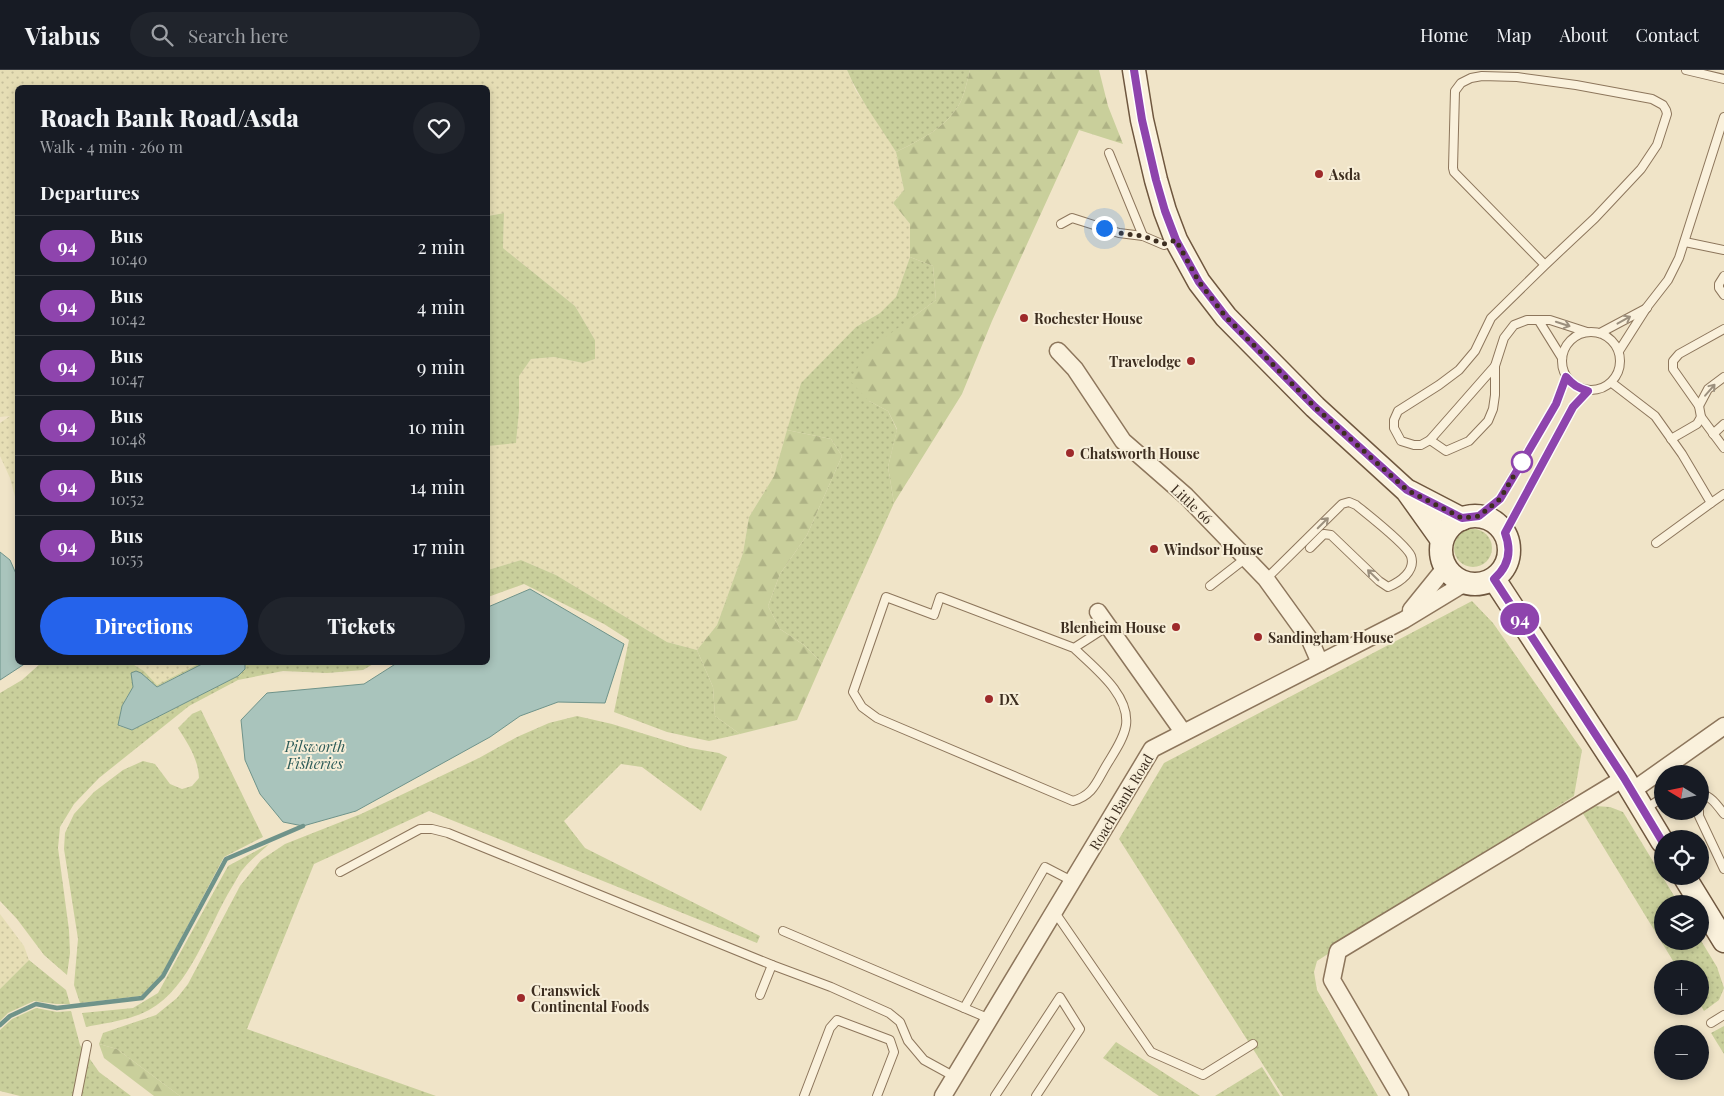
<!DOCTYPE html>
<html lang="en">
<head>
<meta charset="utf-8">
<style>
  :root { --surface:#171b24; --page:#20242c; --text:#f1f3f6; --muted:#9ea1a6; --line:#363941; --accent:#2563eb }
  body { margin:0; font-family:"Playfair Display",serif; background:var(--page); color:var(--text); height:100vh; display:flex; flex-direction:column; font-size:19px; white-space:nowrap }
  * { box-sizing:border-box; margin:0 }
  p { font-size:16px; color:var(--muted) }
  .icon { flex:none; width:28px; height:28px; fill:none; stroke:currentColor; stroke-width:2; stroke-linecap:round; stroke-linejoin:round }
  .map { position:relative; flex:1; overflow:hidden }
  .panel { position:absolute; left:15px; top:15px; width:475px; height:580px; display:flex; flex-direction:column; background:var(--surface); border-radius:8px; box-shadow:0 2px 8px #0003 }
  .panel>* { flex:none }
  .badge { padding:0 10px; border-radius:16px; font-size:18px; line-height:32px }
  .needle { width:32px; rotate:280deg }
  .controls { position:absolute; left:1654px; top:695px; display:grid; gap:10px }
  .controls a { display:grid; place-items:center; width:55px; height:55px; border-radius:50%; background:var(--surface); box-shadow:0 2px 8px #0003; font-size:25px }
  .you { position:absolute; width:25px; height:25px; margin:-12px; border:4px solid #fff; border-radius:50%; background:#1a73e8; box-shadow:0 0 0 8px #1a73e833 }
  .map>.badge { position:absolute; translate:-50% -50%; box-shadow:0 0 0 2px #fff }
  h2 { padding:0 25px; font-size:19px; line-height:45px }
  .round { display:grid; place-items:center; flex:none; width:52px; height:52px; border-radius:26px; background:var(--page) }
  .overview { display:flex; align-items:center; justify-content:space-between; height:85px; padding:0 25px }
  h1 { font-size:24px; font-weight:800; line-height:38px }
  .button { display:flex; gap:10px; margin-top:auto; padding:10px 25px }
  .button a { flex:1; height:58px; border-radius:30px; background:var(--accent); color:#fff; font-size:20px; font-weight:800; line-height:58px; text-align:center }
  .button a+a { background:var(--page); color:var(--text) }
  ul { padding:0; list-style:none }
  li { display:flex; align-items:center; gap:15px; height:60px; padding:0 25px; border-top:1px solid var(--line) }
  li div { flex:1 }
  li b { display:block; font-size:19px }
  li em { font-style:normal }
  li .badge { min-width:55px; font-weight:700; text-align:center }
  header { display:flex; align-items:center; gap:30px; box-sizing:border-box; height:70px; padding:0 25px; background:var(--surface); border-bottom:1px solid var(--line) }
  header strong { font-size:24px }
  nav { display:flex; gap:28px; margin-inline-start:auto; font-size:18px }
  .search { width:350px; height:45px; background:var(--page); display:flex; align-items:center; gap:12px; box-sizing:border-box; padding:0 18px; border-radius:28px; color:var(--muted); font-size:19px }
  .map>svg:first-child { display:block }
  .farmland { fill:url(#farmland-dots) }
  .grass { fill:url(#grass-dots) }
  .forest { fill:url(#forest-firs) }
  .water { fill:#a9c4bc; stroke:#6f938a }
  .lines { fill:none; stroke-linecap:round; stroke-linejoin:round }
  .stream { stroke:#6f938a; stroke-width:4.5 }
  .lane-casing { stroke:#8d765c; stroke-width:10 }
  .street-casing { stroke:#8d765c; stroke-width:19 }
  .secondary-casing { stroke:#6f573f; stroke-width:25 }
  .lane { stroke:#faf1dc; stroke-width:8 }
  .street { stroke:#faf1dc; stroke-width:16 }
  .secondary { stroke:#faf1dc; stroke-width:22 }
  .oneway { stroke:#9c907e }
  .line-casing { stroke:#fff; stroke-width:11 }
  .line { stroke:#8e44ad; stroke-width:8 }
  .walk { stroke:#3d2e20; stroke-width:5; stroke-dasharray:0 9 }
  .poi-dot { fill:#9e2a2b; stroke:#f7eed8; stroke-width:2 }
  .stop-dot { fill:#fff; stroke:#8e44ad; stroke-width:2.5 }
  .labels { text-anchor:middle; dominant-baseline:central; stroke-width:4; stroke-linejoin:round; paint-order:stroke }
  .poi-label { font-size:14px; font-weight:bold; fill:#3d2e20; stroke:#f7eed8; text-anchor:start }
  .street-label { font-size:14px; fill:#3d2e20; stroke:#f7eed8 }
  .water-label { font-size:15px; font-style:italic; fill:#2f5d5a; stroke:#f7eed8 }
</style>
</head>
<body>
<header>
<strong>Viabus</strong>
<div class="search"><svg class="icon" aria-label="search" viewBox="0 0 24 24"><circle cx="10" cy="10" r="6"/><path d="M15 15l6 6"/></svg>Search here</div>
<nav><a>Home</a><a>Map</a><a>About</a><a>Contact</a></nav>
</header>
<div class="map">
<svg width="1724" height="1026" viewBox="0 0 1724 1026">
  <defs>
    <pattern id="farmland-dots" width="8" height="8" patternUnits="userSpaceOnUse" patternTransform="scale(1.25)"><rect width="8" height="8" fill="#e6deb5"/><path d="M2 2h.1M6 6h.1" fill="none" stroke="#c6bf9b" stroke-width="1.8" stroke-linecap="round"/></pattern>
    <pattern id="grass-dots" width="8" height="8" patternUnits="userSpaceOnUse" patternTransform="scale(1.25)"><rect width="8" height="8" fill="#c9cf9b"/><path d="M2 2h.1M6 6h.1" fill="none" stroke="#aeb285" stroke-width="1.8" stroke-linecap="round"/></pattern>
    <pattern id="forest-firs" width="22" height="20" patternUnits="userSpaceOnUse" patternTransform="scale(1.25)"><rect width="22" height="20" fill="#c9cf9b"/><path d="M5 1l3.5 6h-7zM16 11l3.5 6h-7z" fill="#aeb285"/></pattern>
  </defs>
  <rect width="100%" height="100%" fill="#f0e4c8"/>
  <g class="farmland">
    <polygon points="0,0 847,0 856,21 876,49 896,82 904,120 893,133 910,154 910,187 896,227 880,243 856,257 801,313 774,406 749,447 743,483 717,555 697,580 667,572 556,505 521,490 488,500 488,376 516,372 519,341 519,305 531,289 554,287 583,293 595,289 595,270 575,236 503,178 504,143 488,146 488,18 18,18 17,434 10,408 0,386 0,353 10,346 0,347"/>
    <polygon points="131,593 200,593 157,615 144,601"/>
    <polygon points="0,844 24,876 29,890 0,919"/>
  </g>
  <g class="grass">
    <path d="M847,0H970C967,11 965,23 960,33C946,58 920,70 896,82C879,54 859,29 847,0Z"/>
    <polygon points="504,143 503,178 575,236 595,270 595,289 583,293 554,287 531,289 519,306 519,341 516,373 488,376 488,146"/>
    <polygon points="910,187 933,196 936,230 913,247 869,331 888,341 897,360 888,397 894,433 822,593 804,575 780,559 768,536 780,504 807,465 842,386 831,369 787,360 801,313 856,257 880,243 896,227"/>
    <circle cx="1473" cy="478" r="19"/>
    <polygon points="521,490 556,505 667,572 697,580 713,617 715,646 740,664 709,671 667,662 614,642 629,570 604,554 524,514 488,527 488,500"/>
    <polygon points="1472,531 1493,553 1582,680 1574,726 1317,891 1314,902 1317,920 1378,1026 1283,1026 1119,769 1164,693"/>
    <path d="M41,593H131L144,601L157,615L200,593H204L156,617L141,603L132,611L134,617C124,629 119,640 119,656L132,660L238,606L245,599V593H375L363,600L327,603L283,601L238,610L189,636L99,708L74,734L60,757L58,778L69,860L70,883L67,905L44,885L17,849L0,831V623L22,610Z"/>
    <path d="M201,640L263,767L224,787L162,904L141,926L80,933L74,915L78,869L64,779L65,763L74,744L94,722L123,700L143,691L155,694L170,714L182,719L192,716L199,708C198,688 188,674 178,658L192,644Z"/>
    <polygon points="577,646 612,654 690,678 719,683 727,687 701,741 642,697 621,694 564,751 585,778 760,866 757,873 429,741 314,794 247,959 436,1026 180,1026 117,979 99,974 103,963 156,945 177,928 188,914 240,816 261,790 285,774 361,744 479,688 517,667 549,653"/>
    <polygon points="1595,736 1610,737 1623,742 1679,834 1662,834 1662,871 1700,871 1700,869 1717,897 1724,918 1719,930 1704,941 1700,934 1700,899 1678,899 1582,742"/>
    <path d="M269,774C261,782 251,789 244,798C239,803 236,811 232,817C208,856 191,917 149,940C131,950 106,953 86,957L82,943L133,938L158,923L228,796Z"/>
    <polygon points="29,890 66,920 70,934 56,934 34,931 8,943 0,951 0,919"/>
    <polygon points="36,938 57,942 71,941 80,975 99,1002 131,1026 20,1026 0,1021 0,960 12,949"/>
    <polygon points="1724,956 1724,984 1711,963"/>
    <polygon points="1116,972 1200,1026 1159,1026 1103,988"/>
    <polygon points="1262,997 1280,1026 1215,1026"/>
  </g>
  <g class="forest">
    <path d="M970,0H1099L1108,36L1123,74L1079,60L992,251L962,324L894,433L888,397L897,359L888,341L869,331L850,311L868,280L936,230L933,196L910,187V154L893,133L904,120L896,82C920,70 946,58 960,33C965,23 967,11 970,0Z"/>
    <polygon points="787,360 831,369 842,386 807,465 780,504 768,536 780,559 804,575 822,593 797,650 740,664 715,646 713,617 697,580 717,555 743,483 749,447 774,406"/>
    <polygon points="99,974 117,979 180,1026 154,1026 104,988"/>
  </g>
  <g class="water">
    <polygon points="0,482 10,490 17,506 18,592 26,593 0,610"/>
    <polygon points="530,519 624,574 605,633 558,632 520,646 490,667 356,741 303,756 283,752 260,724 245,690 241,650 267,623 364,614 397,593 488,592 488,537"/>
    <polygon points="204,593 245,593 245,599 238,606 132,660 118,655 122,636 133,617 131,603 136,601 141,603 157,617"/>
  </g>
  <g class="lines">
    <polyline class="stream" points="0,955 10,946 36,934 57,938 142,928 163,906 226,789 303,756"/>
    <g class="lane-casing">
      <g id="lane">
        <polyline points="1686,0 1724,9"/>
        <polyline points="1109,83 1143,166"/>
        <polyline points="1061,154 1072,148 1119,163 1143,166 1164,175 1175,171"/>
        <polyline points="1685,172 1724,180"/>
        <polyline points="1545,195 1454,102 1453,98 1455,21 1461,13 1471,8 1482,6 1517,7 1576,15 1652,29 1663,35 1666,40 1667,44 1657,75 1641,99 1595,148 1545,195 1491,248 1475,281 1459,300 1439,315 1398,341 1394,350 1394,358 1401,371 1414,375 1421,375 1430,370 1495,296 1504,268 1514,255 1527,250 1550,250 1587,262"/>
        <polyline points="1724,206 1719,214 1719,218 1724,225"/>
        <polyline points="1539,251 1562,288"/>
        <circle cx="1591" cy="291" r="29"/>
        <polyline points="1600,263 1647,238"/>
        <polyline points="1619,281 1647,237 1668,210 1679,188 1724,47"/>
        <polyline points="1612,313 1655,346 1682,384 1711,433 1656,473"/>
        <polyline points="1699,336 1708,319 1724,307"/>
        <polyline points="1701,347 1724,378"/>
        <polyline points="1713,364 1724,354"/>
        <polyline points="1671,369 1697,354 1701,347 1699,336 1673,299 1673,291 1679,284 1724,259"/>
        <polyline points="1430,370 1446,381 1469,371 1488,351 1493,339 1495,325 1495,296"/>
        <polyline points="1711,433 1724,424"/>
        <polyline points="1479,446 1500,429 1556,334 1566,307"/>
        <polyline points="1505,463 1573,337 1588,321"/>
        <path d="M1266,509L1342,434L1349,432L1356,435C1367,444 1407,475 1411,486C1416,501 1400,512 1388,517L1379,511L1331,465L1324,464L1310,478"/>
        <polyline points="1210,516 1246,488"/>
        <path d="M1074,578C1093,597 1130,624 1126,655C1124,669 1113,684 1106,696C1096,713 1093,725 1073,731L877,648L862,637L853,622L886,527L934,545L940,527L1074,578L1108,556"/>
        <path d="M1700,723C1711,726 1717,735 1724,744"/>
        <polyline points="1645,739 1662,728"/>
        <polyline points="1699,741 1699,746 1724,799"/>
        <polyline points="340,802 420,759 432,759 448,763 772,895 831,917 889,943 900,952 908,971 924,990 955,1007"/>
        <polyline points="1054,841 1151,982 1203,1005 1253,974"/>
        <polyline points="783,861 990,949"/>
        <polyline points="760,925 772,895"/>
        <polyline points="964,938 1045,797 1072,811"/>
        <polyline points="1711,953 1724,945"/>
        <polyline points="77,1026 87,975"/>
        <polyline points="804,1026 830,958 837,950 890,970 894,982 877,1026"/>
        <polyline points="995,1026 1060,927 1080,959 1036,1026"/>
      </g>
    </g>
    <g class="street-casing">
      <g id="street">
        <polyline points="1058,281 1075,299 1123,371 1186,426 1266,509 1310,570 1320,593"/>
        <polyline points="1411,540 1445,498"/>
        <polyline points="1098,542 1183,662"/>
        <polyline points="1632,721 1724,656"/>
        <polyline points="943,1026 1152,679 1404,550 1465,513"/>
        <polyline points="1400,1026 1332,910 1338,881 1624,708"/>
      </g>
    </g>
    <g class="secondary-casing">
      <g id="secondary">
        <polyline points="1134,0 1142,50 1156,110 1165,141 1176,170 1199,212 1226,247 1315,337 1407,421 1442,470"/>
        <polyline points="1410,422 1462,449"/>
        <circle cx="1475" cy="480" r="34"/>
        <polyline points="1494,509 1624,708 1662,771"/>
        <polyline points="1684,806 1724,871"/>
      </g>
    </g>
    <use href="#lane" class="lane"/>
    <use href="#street" class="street"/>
    <use href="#secondary" class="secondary"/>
  </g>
  <defs><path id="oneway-shaft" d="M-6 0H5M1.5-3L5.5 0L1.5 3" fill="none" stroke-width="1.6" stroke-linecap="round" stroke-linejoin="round" transform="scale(1.25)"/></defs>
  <g class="oneway">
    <use href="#oneway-shaft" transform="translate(1624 250) rotate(-29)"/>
    <use href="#oneway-shaft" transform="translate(1563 254) rotate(18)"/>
    <use href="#oneway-shaft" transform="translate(1710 320) rotate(-49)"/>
    <use href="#oneway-shaft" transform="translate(1323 453) rotate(-45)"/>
    <use href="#oneway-shaft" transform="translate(1373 505) rotate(-136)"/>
  </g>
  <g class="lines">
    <g class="line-casing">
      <path id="line" d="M1134,0L1142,50L1156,110L1165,141L1176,170L1199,212L1226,247L1315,337L1407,420L1462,448L1479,446L1500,429L1518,399L1556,334L1566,307C1573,315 1578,318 1588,321L1573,337L1505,463C1512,481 1509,496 1494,509L1624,708L1662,771"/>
    </g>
    <use href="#line" class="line"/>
    <polyline class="walk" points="1104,158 1119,163 1143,166 1164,174 1176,170 1199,212 1226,247 1315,337 1407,420 1462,448 1479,446 1500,429 1522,392"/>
  </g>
  <g class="poi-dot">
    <circle cx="1319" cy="104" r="5"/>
    <circle cx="1024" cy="248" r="5"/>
    <circle cx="1191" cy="291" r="5"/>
    <circle cx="1070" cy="383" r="5"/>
    <circle cx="1154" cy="479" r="5"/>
    <circle cx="1176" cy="557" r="5"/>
    <circle cx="1258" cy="567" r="5"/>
    <circle cx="989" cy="629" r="5"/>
    <circle cx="521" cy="928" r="5"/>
  </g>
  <circle class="stop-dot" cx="1522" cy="392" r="10"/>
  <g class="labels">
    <g class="poi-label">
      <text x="1329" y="104">Asda</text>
      <text x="1034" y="248">Rochester House</text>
      <text x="1181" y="291" text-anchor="end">Travelodge</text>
      <text x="1080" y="383">Chatsworth House</text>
      <text x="1164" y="479">Windsor House</text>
      <text x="1166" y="557" text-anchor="end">Blenheim House</text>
      <text x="1268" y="567">Sandingham House</text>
      <text x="999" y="629">DX</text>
      <text x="531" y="920">Cranswick<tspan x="531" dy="16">Continental Foods</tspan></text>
    </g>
    <g class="street-label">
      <text transform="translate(1192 434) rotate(43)">Little 66</text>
      <text transform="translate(1121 732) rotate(-59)">Roach Bank Road</text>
    </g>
    <g class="water-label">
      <text x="315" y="676">Pilsworth<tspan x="315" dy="17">Fisheries</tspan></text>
    </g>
  </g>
</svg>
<div class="controls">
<a><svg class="needle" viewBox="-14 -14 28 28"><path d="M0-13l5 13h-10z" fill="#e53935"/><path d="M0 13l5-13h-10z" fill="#9ea1a6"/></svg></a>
<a><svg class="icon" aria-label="locate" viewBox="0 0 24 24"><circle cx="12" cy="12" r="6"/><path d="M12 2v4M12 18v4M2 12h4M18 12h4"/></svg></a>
<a><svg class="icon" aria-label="layers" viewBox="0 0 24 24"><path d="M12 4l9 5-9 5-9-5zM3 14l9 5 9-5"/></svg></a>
<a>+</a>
<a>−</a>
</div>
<div class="you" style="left:1104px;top:158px"></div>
<b class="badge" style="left:1520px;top:549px;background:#8e44ad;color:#fff">94</b>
<section class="panel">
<div class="overview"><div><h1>Roach Bank Road/Asda</h1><p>Walk · 4 min · 260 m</p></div><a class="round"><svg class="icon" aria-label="heart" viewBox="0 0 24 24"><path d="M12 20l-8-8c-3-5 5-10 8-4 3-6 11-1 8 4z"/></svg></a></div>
<h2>Departures</h2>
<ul>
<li><span class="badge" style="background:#8e44ad;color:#fff">94</span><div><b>Bus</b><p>10:40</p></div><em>2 min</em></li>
<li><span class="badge" style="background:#8e44ad;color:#fff">94</span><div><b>Bus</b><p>10:42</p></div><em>4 min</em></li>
<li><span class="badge" style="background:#8e44ad;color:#fff">94</span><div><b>Bus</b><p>10:47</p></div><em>9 min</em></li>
<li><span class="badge" style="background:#8e44ad;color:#fff">94</span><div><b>Bus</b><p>10:48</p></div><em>10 min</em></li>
<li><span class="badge" style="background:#8e44ad;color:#fff">94</span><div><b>Bus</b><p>10:52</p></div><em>14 min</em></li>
<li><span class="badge" style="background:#8e44ad;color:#fff">94</span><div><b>Bus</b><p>10:55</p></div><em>17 min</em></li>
</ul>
<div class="button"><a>Directions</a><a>Tickets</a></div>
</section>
</div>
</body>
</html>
